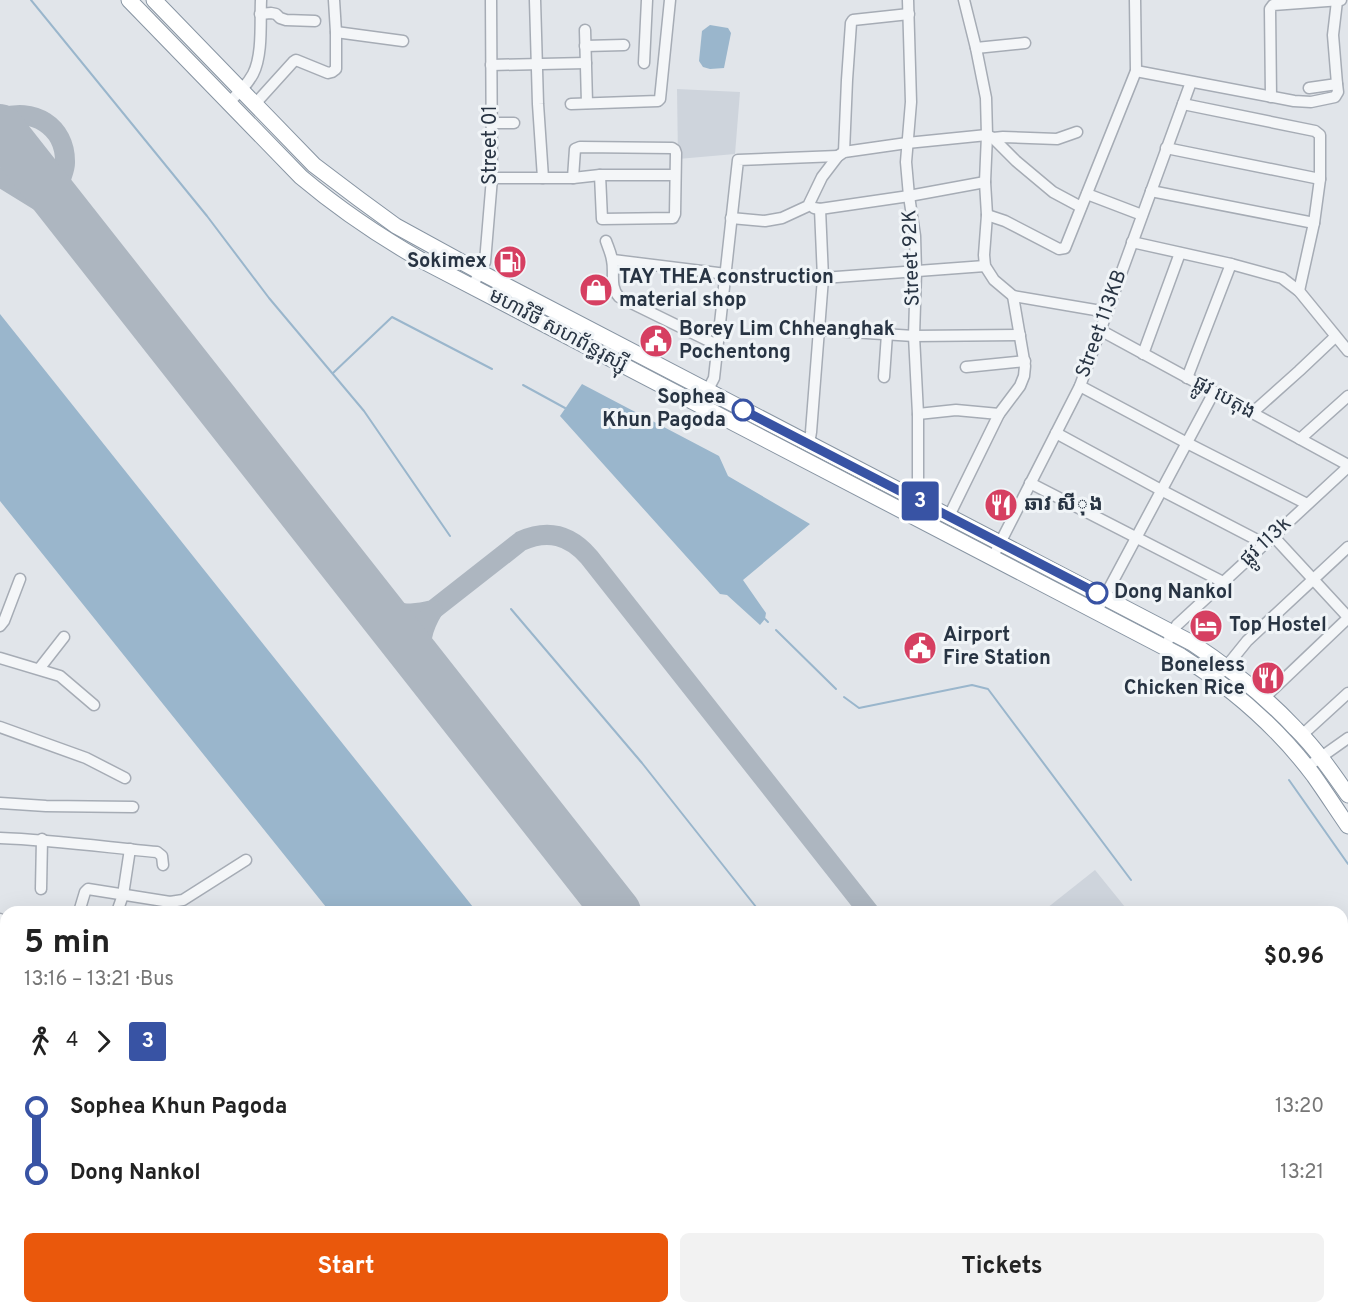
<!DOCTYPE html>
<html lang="en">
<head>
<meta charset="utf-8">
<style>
  :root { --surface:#fff; --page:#f2f2f2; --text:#222; --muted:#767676; --accent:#ea580c }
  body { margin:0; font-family:Overpass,"Noto Sans Khmer",sans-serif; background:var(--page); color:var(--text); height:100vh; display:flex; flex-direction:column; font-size:22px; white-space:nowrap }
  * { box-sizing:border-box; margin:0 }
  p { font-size:20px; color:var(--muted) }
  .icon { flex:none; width:33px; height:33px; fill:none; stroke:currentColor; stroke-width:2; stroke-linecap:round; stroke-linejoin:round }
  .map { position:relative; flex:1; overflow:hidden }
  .panel { position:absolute; left:0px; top:906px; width:1348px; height:408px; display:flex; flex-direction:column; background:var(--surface); border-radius:18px 18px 0 0; box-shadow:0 6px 24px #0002 }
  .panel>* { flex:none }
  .badge { padding:0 12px; border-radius:4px; font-size:21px; line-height:39px }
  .map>.badge { position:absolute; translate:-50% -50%; box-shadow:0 0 0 3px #fff }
  .legs { display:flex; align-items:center; gap:9px; height:66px; padding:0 24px; font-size:20px }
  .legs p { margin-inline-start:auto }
  .headline { display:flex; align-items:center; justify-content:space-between; height:102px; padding:0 24px }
  h1 { font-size:33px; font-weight:700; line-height:45px }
  .primary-button { display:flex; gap:12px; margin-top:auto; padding:12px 24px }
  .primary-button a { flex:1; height:69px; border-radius:9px; background:var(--accent); color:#fff; font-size:24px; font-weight:700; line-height:69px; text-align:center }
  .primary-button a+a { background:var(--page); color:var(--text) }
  ul { padding:0 24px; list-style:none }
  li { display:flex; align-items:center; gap:21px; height:66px; font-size:22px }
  li i { display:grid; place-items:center; width:9px; height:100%; margin:0 8px; background:currentColor }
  li i::after { content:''; width:15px; height:15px; margin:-8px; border:4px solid; border-radius:50%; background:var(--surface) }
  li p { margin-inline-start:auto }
  li:first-child i { background:linear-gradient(#0000 50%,currentColor 0) }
  li:last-child i { background:linear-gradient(currentColor 50%,#0000 0) }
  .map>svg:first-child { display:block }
  .built { fill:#ced4dc }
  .water { fill:#9ab6cc }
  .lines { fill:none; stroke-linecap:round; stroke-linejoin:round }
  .stream { stroke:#9ab6cc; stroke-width:2 }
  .taxiway { stroke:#adb6c0; stroke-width:20 }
  .runway { stroke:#adb6c0; stroke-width:48 }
  .minor-casing { stroke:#a6acb5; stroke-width:13 }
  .highway-casing { stroke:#8794a2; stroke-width:17 }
  .minor { stroke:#f4f6f8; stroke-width:10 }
  .highway { stroke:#fff; stroke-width:15 }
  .line-1-casing { stroke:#fff; stroke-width:14 }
  .line-1 { stroke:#3853a4; stroke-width:9 }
  .stop-1-dot { fill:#fff; stroke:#3853a4; stroke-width:3 }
  .labels { text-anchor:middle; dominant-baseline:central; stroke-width:6; stroke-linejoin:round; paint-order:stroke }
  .street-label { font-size:20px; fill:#283443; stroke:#f0f4f7 }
  .poi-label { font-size:20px; font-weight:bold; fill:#283443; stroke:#f0f4f7; text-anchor:start }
  .stop-label { font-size:20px; font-weight:bold; fill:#283443; stroke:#f0f4f7; text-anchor:end }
</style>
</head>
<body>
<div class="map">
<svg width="1348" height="1314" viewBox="0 0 1348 1314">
  <rect width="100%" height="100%" fill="#e1e5ea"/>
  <g class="built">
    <polygon points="677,89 740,92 735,154 678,159"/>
    <polygon points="1095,870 1129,912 1042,912"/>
    <polygon points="1343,1183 1348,1190 1348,1314 1202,1314 1199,1308 1342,1308"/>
  </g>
  <g class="water">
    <polygon points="710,25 728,28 731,33 724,68 710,69 703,67 699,61 702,31"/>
    <polygon points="0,314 477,912 478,912 330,912 0,501"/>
    <polygon points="582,384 719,456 728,476 810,524 743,580 766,613 765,619 760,625 727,595 720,594 560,416"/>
    <polygon points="700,1308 794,1308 799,1314 694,1314"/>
  </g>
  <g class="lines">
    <g class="stream">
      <polyline points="31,0 207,216 269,298 364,411 450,536"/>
      <polyline points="333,373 392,317 492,369"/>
      <polyline points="523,385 565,408"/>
      <polyline points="511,609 642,763 760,912"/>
      <polyline points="765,619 768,622"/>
      <polyline points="776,630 836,689"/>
      <polyline points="844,697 859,708 972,685 988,689 1131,880"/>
      <polyline points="1289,780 1348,864"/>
      <polyline points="1342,979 1348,975"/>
      <polyline points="1342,1151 1348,1158"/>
      <polyline points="1073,1308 1078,1314"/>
      <polyline points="1138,1314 1142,1311"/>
    </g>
    <g class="taxiway">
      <path d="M0,119C32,106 66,126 65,163C65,172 58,181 60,190C62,199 66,208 70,217"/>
      <polyline points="0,177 73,222"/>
      <path d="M373,602C395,613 408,617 433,610L521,541C548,529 570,535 589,557L869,912"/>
      <path d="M422,664C420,642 421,630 433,610"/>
      <polyline points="1184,1308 1189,1314"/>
    </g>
    <g class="runway">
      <polyline points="0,128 617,912"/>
      <polyline points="929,1308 933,1314"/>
    </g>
    <g class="minor-casing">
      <g id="minor">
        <polyline points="535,0 538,104 543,178"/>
        <polyline points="908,0 911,102 906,162 909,196 915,236 916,272 914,336 918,414 918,495 913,505"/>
        <polyline points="964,0 976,48 986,98 987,135 985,182 987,215 984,255 985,266 994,280 1013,296 1107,312"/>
        <polyline points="260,14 271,13 276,14 280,18 286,20 315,21"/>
        <polyline points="585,30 587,103"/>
        <polyline points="336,32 403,41"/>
        <polyline points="585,46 624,45"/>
        <polyline points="976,48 1025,43"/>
        <polyline points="644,63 647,0"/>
        <polyline points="491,65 586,63"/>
        <polyline points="1136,71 1294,101 1311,102 1335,97 1338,92 1337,84"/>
        <polyline points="1309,88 1337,84 1333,35 1337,1"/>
        <polyline points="1271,97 1270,9 1273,5 1341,0"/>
        <path d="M229,102C238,94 247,85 253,74C263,55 260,21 261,0"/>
        <polyline points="255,104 293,62 296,60 328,73 332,72 336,69 336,32 334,0"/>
        <polyline points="571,104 658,101 660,99 670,0"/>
        <polyline points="1183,104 1315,131 1320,135 1320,179 1314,223 1299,291"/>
        <polyline points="492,123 514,123"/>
        <polyline points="993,138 1003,137 1057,139 1077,132"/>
        <polyline points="1166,148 1320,179"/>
        <polyline points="844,152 847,80 851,23 853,20 909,14"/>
        <polyline points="492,178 573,178 600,175 675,175"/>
        <polyline points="573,178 575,149 580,147 672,148 675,150 676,153 675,214 673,218 602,219 600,175"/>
        <polyline points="1151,191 1314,223"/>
        <polyline points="1087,194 1142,215"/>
        <polyline points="814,208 820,209 909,196 985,182"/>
        <polyline points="987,215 1005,221 1059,249 1065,248 1136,71 1135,0"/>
        <polyline points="731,218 765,221 782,218 808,206 822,177 838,156 844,152 907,143 987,135 993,138 1016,161 1053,192 1081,207"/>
        <path d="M606,241C608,247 611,253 612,260C615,273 609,286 619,297L717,345"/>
        <polyline points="1132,242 1231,264 1282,278 1299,291 1348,351"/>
        <polyline points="613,260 726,274"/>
        <polyline points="823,278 985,266"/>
        <polyline points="472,287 485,262 492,178 491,0"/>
        <polyline points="820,330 914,336 1020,335"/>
        <polyline points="1100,330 1348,465"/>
        <polyline points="1143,354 1180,253"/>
        <polyline points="966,367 1025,361"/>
        <polyline points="884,377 887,334"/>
        <polyline points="1187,378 1231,264"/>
        <polyline points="1080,386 1187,443 1307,504"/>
        <polyline points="700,405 714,378 738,160 838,156"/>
        <polyline points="1252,413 1299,371 1335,337"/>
        <polyline points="918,414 956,410 999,414"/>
        <polyline points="1056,433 1161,490 1265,544"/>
        <polyline points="1300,439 1348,396"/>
        <polyline points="809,444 811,432 823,278 820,209"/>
        <polyline points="1030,483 1223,582"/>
        <polyline points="949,516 999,414 1020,386 1024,376 1025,366 1013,296"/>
        <polyline points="1273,536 1348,617"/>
        <polyline points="997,549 1080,386 1191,82"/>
        <polyline points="1097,611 1214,392"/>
        <polyline points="0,626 4,621 20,579"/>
        <polyline points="1169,639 1177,625 1348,467"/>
        <polyline points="0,658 60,676 94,705"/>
        <polyline points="39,669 64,637"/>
        <polyline points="1222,672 1247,641 1348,547"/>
        <polyline points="1264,698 1348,618"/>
        <polyline points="0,727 86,758 125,778"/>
        <polyline points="1302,735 1348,693"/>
        <polyline points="1307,767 1348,738"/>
        <polyline points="0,803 46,806 133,807"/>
        <path d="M0,838C54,840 104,847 157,852L162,856L163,865"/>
        <polyline points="41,889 42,839"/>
        <polyline points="79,912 85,892 88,889 170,902 183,900 246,860"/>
        <polyline points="117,912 123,895 130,849"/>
        <polyline points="0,919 6,932"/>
        <polyline points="0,976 6,976"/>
        <polyline points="0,1144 6,1145"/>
        <polyline points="0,1187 6,1188"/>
        <polyline points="0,1232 6,1233"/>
        <polyline points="0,1279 6,1280"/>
        <polyline points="61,1308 62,1314"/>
        <polyline points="353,1308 391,1314"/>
        <polyline points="405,1308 405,1314"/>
        <polyline points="442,1308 442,1314"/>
        <polyline points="468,1308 468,1314"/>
        <polyline points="189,1311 202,1308"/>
        <polyline points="298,1314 299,1308"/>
      </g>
    </g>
    <g class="highway-casing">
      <g id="highway">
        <path d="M129,0L301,177C339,209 379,236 421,260L1181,656C1232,688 1278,728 1314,776C1326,793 1337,810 1348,826"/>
        <path d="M154,0L314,165L359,199L396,226L480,272L1192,643C1230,668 1265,696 1296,729C1316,749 1332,772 1348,795"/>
      </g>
    </g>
    <use href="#minor" class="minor"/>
    <use href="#highway" class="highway"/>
  </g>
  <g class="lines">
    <g class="line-1-casing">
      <polyline id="line-1" points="743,410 1097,593"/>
    </g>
    <use href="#line-1" class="line-1"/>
  </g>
  <defs>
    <g id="fuel-disc" transform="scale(1.725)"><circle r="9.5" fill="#d63f61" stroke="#f0f4f7"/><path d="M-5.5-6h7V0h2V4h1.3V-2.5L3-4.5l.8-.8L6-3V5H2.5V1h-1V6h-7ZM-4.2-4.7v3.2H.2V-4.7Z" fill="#fff"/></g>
    <g id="shop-disc" transform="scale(1.725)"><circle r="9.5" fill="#d63f61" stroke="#f0f4f7"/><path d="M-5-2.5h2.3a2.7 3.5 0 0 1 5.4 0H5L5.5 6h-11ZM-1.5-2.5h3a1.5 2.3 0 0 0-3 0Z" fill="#fff"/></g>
    <g id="civic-disc" transform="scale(1.725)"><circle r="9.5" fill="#d63f61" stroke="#f0f4f7"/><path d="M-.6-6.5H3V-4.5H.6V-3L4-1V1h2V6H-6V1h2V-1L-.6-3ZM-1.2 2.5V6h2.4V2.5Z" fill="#fff"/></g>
    <g id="restaurant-disc" transform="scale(1.725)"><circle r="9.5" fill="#d63f61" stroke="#f0f4f7"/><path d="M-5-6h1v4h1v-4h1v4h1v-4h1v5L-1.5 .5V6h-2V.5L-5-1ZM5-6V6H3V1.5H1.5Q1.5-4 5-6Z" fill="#fff"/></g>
    <g id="hotel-disc" transform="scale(1.725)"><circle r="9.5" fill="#d63f61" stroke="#f0f4f7"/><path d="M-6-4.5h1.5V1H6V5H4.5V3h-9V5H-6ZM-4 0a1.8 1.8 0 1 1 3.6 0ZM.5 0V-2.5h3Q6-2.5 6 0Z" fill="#fff"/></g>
  </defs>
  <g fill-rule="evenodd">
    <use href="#fuel-disc" x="510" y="262"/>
    <use href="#shop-disc" x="596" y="290"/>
    <use href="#civic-disc" x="656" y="341"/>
    <use href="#restaurant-disc" x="1001" y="505"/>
    <use href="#hotel-disc" x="1206" y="626"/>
    <use href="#civic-disc" x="920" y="648"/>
    <use href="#restaurant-disc" x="1268" y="678"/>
  </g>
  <g class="stop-1-dot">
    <circle cx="743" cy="410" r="10"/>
    <circle cx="1097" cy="593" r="10"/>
  </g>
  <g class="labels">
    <g class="street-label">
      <text transform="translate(491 145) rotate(-90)">Street 01</text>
      <text transform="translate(912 258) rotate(-92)">Street 92K</text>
      <text transform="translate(1102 324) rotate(-70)">Street 113KB</text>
      <text transform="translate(558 331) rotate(28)">មហាវិថី សហព័ន្ធរុស្ស៊ី</text>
      <text transform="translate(1224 398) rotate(29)">ផ្លូវ បេតុង</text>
      <text transform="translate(1266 542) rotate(-43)">ផ្លូវ 113k</text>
    </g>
    <g class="poi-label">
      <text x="487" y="262" text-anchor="end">Sokimex</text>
      <text x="619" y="278">TAY THEA construction<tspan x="619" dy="23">material shop</tspan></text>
      <text x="679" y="330">Borey Lim Chheanghak<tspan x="679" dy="23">Pochentong</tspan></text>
      <text x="1024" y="505">ឆាវ សីុង</text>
      <text x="1229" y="626">Top Hostel</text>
      <text x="943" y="636">Airport<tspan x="943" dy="23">Fire Station</tspan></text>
      <text x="1245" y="666" text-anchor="end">Boneless<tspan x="1245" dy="23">Chicken Rice</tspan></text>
    </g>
    <g class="stop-label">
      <text x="726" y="398">Sophea<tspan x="726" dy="23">Khun Pagoda</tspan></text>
      <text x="1114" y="593" text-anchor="start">Dong Nankol</text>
    </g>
  </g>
</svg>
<b class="badge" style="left:920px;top:501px;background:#3853a4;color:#fff">3</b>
<section class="panel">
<div class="headline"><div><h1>5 min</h1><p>13:16 – 13:21 · Bus</p></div><b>$0.96</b></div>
<div class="legs"><svg class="icon" aria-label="walk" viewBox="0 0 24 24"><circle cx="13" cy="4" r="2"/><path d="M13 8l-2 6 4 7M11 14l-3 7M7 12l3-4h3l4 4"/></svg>4<svg class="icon" aria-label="forward" viewBox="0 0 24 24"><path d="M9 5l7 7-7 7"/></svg><b class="badge" style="background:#3853a4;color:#fff">3</b></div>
<ul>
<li><i style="color:#3853a4"></i><b>Sophea Khun Pagoda</b><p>13:20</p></li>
<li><i style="color:#3853a4"></i><b>Dong Nankol</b><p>13:21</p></li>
</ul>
<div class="primary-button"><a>Start</a><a>Tickets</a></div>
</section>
</div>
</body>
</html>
